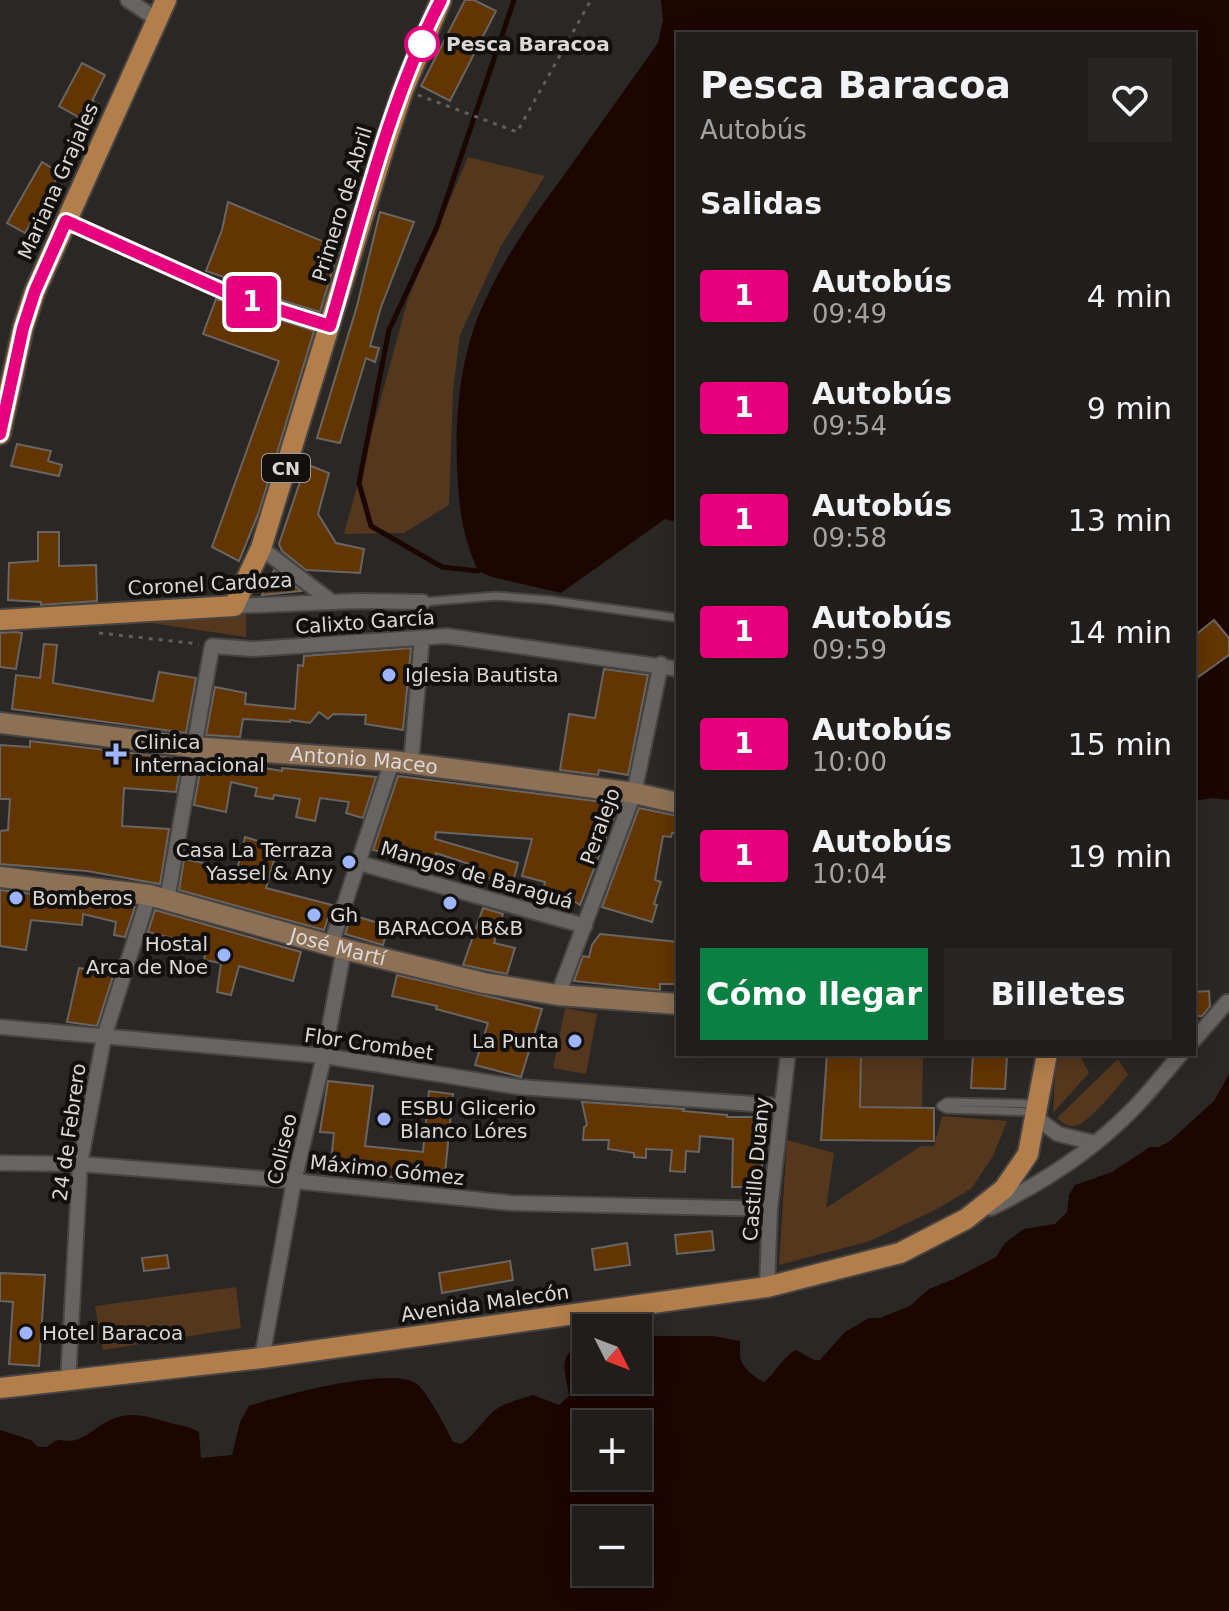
<!DOCTYPE html>
<html lang="es">
<head>
<meta charset="utf-8">
<style>
  :root { --surface:#201d1b; --page:#282624; --text:#f1f3f6; --muted:#a2a2a3; --line:#3d3b3a; --accent:#0b8043 }
  body { margin:0; font-family:"DejaVu Sans",sans-serif; background:var(--page); color:var(--text); height:100vh; display:flex; flex-direction:column; font-size:30px; white-space:nowrap }
  * { box-sizing:border-box; margin:0 }
  p { font-size:26px; color:var(--muted) }
  .icon { flex:none; width:44px; height:44px; fill:none; stroke:currentColor; stroke-width:2; stroke-linecap:round; stroke-linejoin:round }
  .map { position:relative; flex:1; overflow:hidden }
  .drawer { position:absolute; left:676px; top:32px; width:520px; height:1024px; display:flex; flex-direction:column; background:var(--surface); border-radius:0px; box-shadow:0 4px 20px #0003,0 0 0 2px var(--line) }
  .drawer>* { flex:none }
  .badge { padding:0 16px; border-radius:6px; font-size:28px; line-height:52px }
  .needle { width:52px; rotate:132deg }
  .buttons { position:absolute; left:572px; top:1314px; display:grid; gap:16px }
  .buttons a { display:grid; place-items:center; width:80px; height:80px; border-radius:0px; background:var(--surface); box-shadow:0 4px 20px #0003,0 0 0 2px var(--line); font-size:40px }
  .map>.badge { position:absolute; translate:-50% -50%; box-shadow:0 0 0 4px #fff }
  h2 { padding:0 24px; font-size:30px; line-height:72px }
  .round { display:grid; place-items:center; flex:none; width:84px; height:84px; border-radius:0px; background:var(--page) }
  .head { display:flex; align-items:center; justify-content:space-between; height:136px; padding:0 24px }
  h1 { font-size:38px; font-weight:700; line-height:60px }
  .cta { display:flex; gap:16px; margin-top:auto; padding:16px 24px }
  .cta a { flex:1; height:92px; border-radius:0px; background:var(--accent); color:#fff; font-size:32px; font-weight:700; line-height:92px; text-align:center }
  .cta a+a { background:var(--page); color:var(--text) }
  ul { padding:0; list-style:none }
  li { display:flex; align-items:center; gap:24px; height:112px; padding:0 24px }
  li div { flex:1 }
  li b { display:block; font-size:30px }
  li em { font-style:normal }
  li .badge { min-width:88px; font-weight:700; text-align:center }
  .map>svg:first-child { display:block }
  .green { fill:#55371d }
  .water { fill:#1c0600; fill-rule:evenodd }
  .lines { fill:none; stroke-linecap:round; stroke-linejoin:round }
  .stream { stroke:#1c0600; stroke-width:5 }
  .building { fill:#623501; stroke:#696562; stroke-width:2 }
  .service-casing { stroke:#474442; stroke-width:11 }
  .minor-casing { stroke:#474442; stroke-width:18 }
  .secondary-casing { stroke:#474442; stroke-width:24 }
  .primary-casing { stroke:#474442; stroke-width:24 }
  .path { stroke:#615e5b; stroke-width:3; stroke-dasharray:4 6; stroke-linecap:butt }
  .service { stroke:#686461; stroke-width:7 }
  .minor { stroke:#686461; stroke-width:14 }
  .secondary { stroke:#8d7156; stroke-width:20 }
  .primary { stroke:#b27e4b; stroke-width:20 }
  .line-casing { stroke:#fff; stroke-width:18 }
  .line { stroke:#e6007e; stroke-width:12 }
  .stop-dot { fill:#fff; stroke:#e6007e; stroke-width:4 }
  .poi-dot { fill:#9eb4fd; stroke:#11100f; stroke-width:3 }
  .labels { text-anchor:middle; dominant-baseline:central; stroke-width:8; stroke-linejoin:round; paint-order:stroke }
  .shield { fill:#11100f; stroke:#9e9c9b; stroke-width:2 }
  .shield-label { font-size:18px; font-weight:bold; fill:#dbd8d7 }
  .stop-label { font-size:20px; font-weight:bold; fill:#dbd8d7; stroke:#11100f; text-anchor:start }
  .street-label { font-size:20px; fill:#dbd8d7; stroke:#11100f }
  .poi-label { font-size:20px; fill:#dbd8d7; stroke:#11100f; text-anchor:start }
</style>
</head>
<body>
<div class="map">
<svg width="1229" height="1611" viewBox="0 0 1229 1611">
  <rect width="100%" height="100%" fill="#2a2724"/>
  <g class="green">
    <polygon points="468,157 545,176 501,246 460,335 453,391 449,505 404,533 344,534 408,299"/>
    <polygon points="246,613 246,637 130,620"/>
    <polygon points="565,1008 597,1014 586,1074 553,1068"/>
    <polygon points="861,1054 923,1054 922,1108 860,1107"/>
    <polygon points="1060,1054 1079,1054 1089,1073 1053,1113 1055,1076"/>
    <path d="M1118,1059L1128,1075C1117,1087 1088,1125 1074,1126C1067,1127 1062,1122 1057,1118Z"/>
    <polygon points="942,1116 1007,1121 993,1156 971,1189 935,1210 870,1241 779,1265 787,1140 834,1153 826,1208 921,1146 934,1146"/>
    <polygon points="236,1287 241,1328 103,1350 95,1306"/>
  </g>
  <g class="water">
    <path d="M661,0H1229V800L1212,798L1194,801V34H678V523L665,519L561,593L492,577L478,571C461,532 459,507 457,465C455,411 461,354 483,305C504,257 536,213 567,171C597,128 628,86 658,43L663,20Z"/>
    <path d="M1229,1074V1611H0V1430L31,1440L38,1447H47C61,1434 62,1444 75,1440C88,1437 97,1426 108,1421C128,1411 143,1415 163,1421C175,1425 187,1425 199,1432L201,1458L232,1455L240,1422L249,1406C279,1396 393,1365 417,1384C427,1392 447,1429 453,1442L461,1444C475,1435 482,1421 495,1410C505,1402 522,1399 533,1395L559,1405L569,1396C565,1368 556,1355 586,1342V1380H638L639,1336H713L740,1341C741,1346 739,1351 740,1356C741,1367 754,1377 764,1382C777,1372 781,1358 796,1350L814,1360H820L845,1332L869,1318H880L910,1306L929,1289L954,1279L996,1257L1005,1243L1024,1229L1055,1224L1067,1212L1069,1195L1075,1185L1112,1172L1150,1147H1159L1170,1141L1214,1101ZM586,1424H638V1476H586ZM586,1520H638V1572H586Z"/>
  </g>
  <g class="lines">
    <polyline class="stream" points="478,571 442,567 371,526 359,483 389,330 437,227 514,0"/>
  </g>
  <g class="building">
    <polygon points="465,0 474,0 496,11 450,101 421,86"/>
    <polygon points="82,63 105,75 92,101 98,104 87,122 59,106"/>
    <polygon points="42,162 60,173 25,233 7,223"/>
    <polygon points="228,202 339,248 320,312 238,287 223,280 224,277 206,271 222,230"/>
    <polygon points="380,212 414,222 381,307 370,346 379,348 375,362 366,358 340,443 317,438 357,306"/>
    <polygon points="216,299 314,331 259,512 239,561 212,547 279,361 203,334"/>
    <polygon points="17,444 51,451 48,461 62,465 59,476 11,466"/>
    <polygon points="306,464 329,473 318,514 336,543 364,549 360,573 306,570 282,551 279,544"/>
    <polygon points="38,532 59,532 59,566 96,565 97,601 41,605 41,602 8,600 9,563 38,561"/>
    <polygon points="274,570 300,590 301,591 262,595"/>
    <polygon points="1214,620 1229,638 1229,655 1194,680 1194,636"/>
    <polygon points="16,632 22,633 16,669 0,667 0,633"/>
    <polygon points="44,644 57,645 53,683 153,701 159,672 196,678 186,733 12,709 16,675 40,678"/>
    <polygon points="411,648 403,730 365,724 366,715 333,714 328,719 319,712 310,723 290,720 290,722 243,719 240,737 206,735 215,687 246,693 245,704 295,709 298,665 303,666 304,656"/>
    <polygon points="604,669 648,675 628,775 599,770 598,775 560,770 569,714 595,718"/>
    <polygon points="30,741 182,759 176,792 124,788 122,826 169,829 160,884 87,871 0,864 0,831 8,830 10,799 0,799 0,745 30,747"/>
    <polygon points="202,761 236,763 282,771 282,768 376,777 363,818 346,813 349,802 320,798 315,821 296,817 300,799 274,795 273,799 255,796 257,788 231,782 226,812 194,805"/>
    <polygon points="398,776 619,804 580,905 569,898 542,895 545,882 522,876 532,839 436,832 435,839 518,863 511,889 490,883 491,879 468,869 469,864 436,853 434,863 401,859 402,856 373,850"/>
    <polygon points="639,808 678,816 678,833 672,833 671,837 663,836 655,880 661,882 654,904 657,905 652,922 602,907"/>
    <polygon points="245,837 278,847 266,888 332,905 324,930 179,890 184,859 237,870"/>
    <polygon points="0,890 131,906 135,907 125,937 114,935 116,922 83,914 82,925 31,920 26,950 0,946"/>
    <polygon points="483,908 503,914 494,943 515,948 507,974 463,965"/>
    <polygon points="155,910 301,952 293,981 239,966 231,995 217,992 221,963 204,960 206,950 172,943 172,938 148,932"/>
    <polygon points="352,915 388,926 383,945 345,934"/>
    <polygon points="600,934 678,942 678,984 660,984 660,990 574,981 583,956 589,957 592,945"/>
    <polygon points="79,968 114,973 97,1026 67,1022"/>
    <polygon points="397,975 542,1009 521,1077 475,1065 488,1023 436,1009 437,1006 392,996"/>
    <polygon points="1209,991 1210,1006 1202,1016 1195,1016 1194,992"/>
    <polygon points="827,1054 861,1054 860,1107 934,1108 934,1141 821,1140"/>
    <polygon points="973,1054 1007,1056 1005,1089 971,1088"/>
    <polygon points="328,1081 373,1086 365,1146 423,1152 429,1091 453,1094 444,1183 330,1170 334,1133 320,1132"/>
    <polygon points="582,1102 684,1109 683,1111 727,1115 727,1117 762,1117 762,1187 732,1187 733,1139 700,1136 699,1152 686,1151 685,1172 670,1171 672,1150 646,1149 646,1158 634,1157 634,1153 608,1149 609,1140 583,1140 584,1127 587,1125"/>
    <polygon points="712,1231 714,1250 677,1254 675,1235"/>
    <polygon points="627,1243 630,1265 595,1270 592,1249"/>
    <polygon points="167,1255 169,1268 144,1271 142,1258"/>
    <polygon points="510,1261 513,1280 442,1293 439,1273"/>
    <polygon points="0,1273 45,1275 39,1366 9,1364 13,1302 0,1301"/>
  </g>
  <g class="lines">
    <g class="service-casing">
      <g id="service">
        <polyline points="423,602 496,596 548,600 678,618"/>
        <polyline points="1034,1112 947,1109 941,1106 947,1102 1037,1104"/>
      </g>
    </g>
    <g class="minor-casing">
      <g id="minor">
        <polyline points="128,0 156,19"/>
        <polyline points="66,221 234,296 330,326"/>
        <polyline points="261,548 332,602"/>
        <polyline points="234,606 358,601 423,602"/>
        <polyline points="411,763 422,638"/>
        <polyline points="359,863 585,926"/>
        <polyline points="167,900 212,646 253,649 447,636 678,669"/>
        <polyline points="331,945 392,761"/>
        <polyline points="558,995 634,793 661,664"/>
        <polyline points="0,1027 324,1056 519,1087 780,1106"/>
        <polyline points="1194,1040 1227,1002"/>
        <polyline points="1035,1117 1058,1134 1095,1143"/>
        <polyline points="0,1163 80,1164 294,1181 511,1203 770,1209"/>
        <path d="M991,1208C1042,1183 1092,1151 1132,1110C1150,1092 1165,1072 1181,1054"/>
        <polyline points="767,1287 770,1209 788,1054"/>
        <polyline points="262,1358 294,1181 324,1056 344,949"/>
        <polyline points="68,1381 80,1164 104,1037 149,895"/>
      </g>
    </g>
    <g class="secondary-casing">
      <g id="secondary">
        <path id="s1" d="M0,723L193,747L392,761L634,793L678,803"/>
        <path id="s2" d="M0,877L149,895L344,949L484,983L558,995L678,1004"/>
      </g>
    </g>
    <g class="primary-casing">
      <g id="primary">
        <polyline points="0,434 23,328 35,291 166,0"/>
        <polyline points="0,620 234,606 261,548 385,144 403,90 441,0"/>
        <polyline points="0,1388 262,1358 767,1287 900,1253 966,1219 1004,1189 1028,1154 1047,1054"/>
      </g>
    </g>
    <g class="path">
      <polyline points="418,95 517,132 591,0"/>
      <polyline points="99,633 199,644"/>
    </g>
    <use href="#service" class="service"/>
    <use href="#minor" class="minor"/>
    <use href="#secondary" class="secondary"/>
    <use href="#primary" class="primary"/>
  </g>
  <g class="lines">
    <g class="line-casing">
      <path id="line" d="M0,434L23,328L35,291L66,221L234,296L330,326C361,220 390,98 441,0"/>
    </g>
    <use href="#line" class="line"/>
  </g>
  <circle class="stop-dot" cx="422" cy="44" r="16"/>
  <g class="poi-dot">
    <circle cx="389" cy="675" r="8"/>
    <path d="M112 742h8v8h8v8h-8v8h-8v-8h-8v-8h8z"/>
    <circle cx="349" cy="862" r="8"/>
    <circle cx="16" cy="898" r="8"/>
    <circle cx="450" cy="903" r="8"/>
    <circle cx="314" cy="915" r="8"/>
    <circle cx="224" cy="955" r="8"/>
    <circle cx="575" cy="1041" r="8"/>
    <circle cx="384" cy="1119" r="8"/>
    <circle cx="26" cy="1333" r="8"/>
  </g>
  <g class="labels">
    <rect class="shield" x="262" y="454" width="48" height="28" rx="6"/>
    <g class="shield-label">
      <text x="286" y="468">CN</text>
    </g>
    <g class="stop-label">
      <text x="446" y="44">Pesca Baracoa</text>
    </g>
    <g class="street-label">
      <text transform="translate(58 181) rotate(-66)">Mariana Grajales</text>
      <text transform="translate(342 204) rotate(-73)">Primero de Abril</text>
      <text transform="translate(210 584) rotate(-3)">Coronel Cardoza</text>
      <text transform="translate(365 622) rotate(-4)">Calixto García</text>
      <text stroke="none"><textPath href="#s1" startOffset="366">Antonio Maceo</textPath></text>
      <text transform="translate(600 826) rotate(-70)">Peralejo</text>
      <text transform="translate(477 875) rotate(16)">Mangos de Baraguá</text>
      <text stroke="none"><textPath href="#s2" startOffset="346">José Martí</textPath></text>
      <text transform="translate(369 1044) rotate(8)">Flor Crombet</text>
      <text transform="translate(69 1132) rotate(-82)">24 de Febrero</text>
      <text transform="translate(282 1149) rotate(-77)">Coliseo</text>
      <text transform="translate(756 1169) rotate(-85)">Castillo Duany</text>
      <text transform="translate(387 1170) rotate(6)">Máximo Gómez</text>
      <text transform="translate(485 1303) rotate(-8)">Avenida Malecón</text>
    </g>
    <g class="poi-label">
      <text x="405" y="675">Iglesia Bautista</text>
      <text x="134" y="742">Clinica<tspan x="134" dy="23">Internacional</tspan></text>
      <text x="333" y="850" text-anchor="end">Casa La Terraza<tspan x="333" dy="23">Yassel &amp; Any</tspan></text>
      <text x="32" y="898">Bomberos</text>
      <text x="330" y="915">Gh</text>
      <text x="450" y="928" text-anchor="middle">BARACOA B&amp;B</text>
      <text x="208" y="944" text-anchor="end">Hostal<tspan x="208" dy="23">Arca de Noe</tspan></text>
      <text x="559" y="1041" text-anchor="end">La Punta</text>
      <text x="400" y="1108">ESBU Glicerio<tspan x="400" dy="23">Blanco Lóres</tspan></text>
      <text x="42" y="1333">Hotel Baracoa</text>
    </g>
  </g>
</svg>
<div class="buttons">
<a><svg class="needle" viewBox="-14 -14 28 28"><path d="M0-13l5 13h-10z" fill="#e53935"/><path d="M0 13l5-13h-10z" fill="#a2a2a3"/></svg></a>
<a>+</a>
<a>−</a>
</div>
<b class="badge" style="left:252px;top:302px;background:#e6007e;color:#fff">1</b>
<section class="drawer">
<div class="head"><div><h1>Pesca Baracoa</h1><p>Autobús</p></div><a class="round"><svg class="icon" aria-label="heart" viewBox="0 0 24 24"><path d="M12 20l-8-8c-3-5 5-10 8-4 3-6 11-1 8 4z"/></svg></a></div>
<h2>Salidas</h2>
<ul>
<li><span class="badge" style="background:#e6007e;color:#fff">1</span><div><b>Autobús</b><p>09:49</p></div><em>4 min</em></li>
<li><span class="badge" style="background:#e6007e;color:#fff">1</span><div><b>Autobús</b><p>09:54</p></div><em>9 min</em></li>
<li><span class="badge" style="background:#e6007e;color:#fff">1</span><div><b>Autobús</b><p>09:58</p></div><em>13 min</em></li>
<li><span class="badge" style="background:#e6007e;color:#fff">1</span><div><b>Autobús</b><p>09:59</p></div><em>14 min</em></li>
<li><span class="badge" style="background:#e6007e;color:#fff">1</span><div><b>Autobús</b><p>10:00</p></div><em>15 min</em></li>
<li><span class="badge" style="background:#e6007e;color:#fff">1</span><div><b>Autobús</b><p>10:04</p></div><em>19 min</em></li>
</ul>
<div class="cta"><a>Cómo llegar</a><a>Billetes</a></div>
</section>
</div>
</body>
</html>
